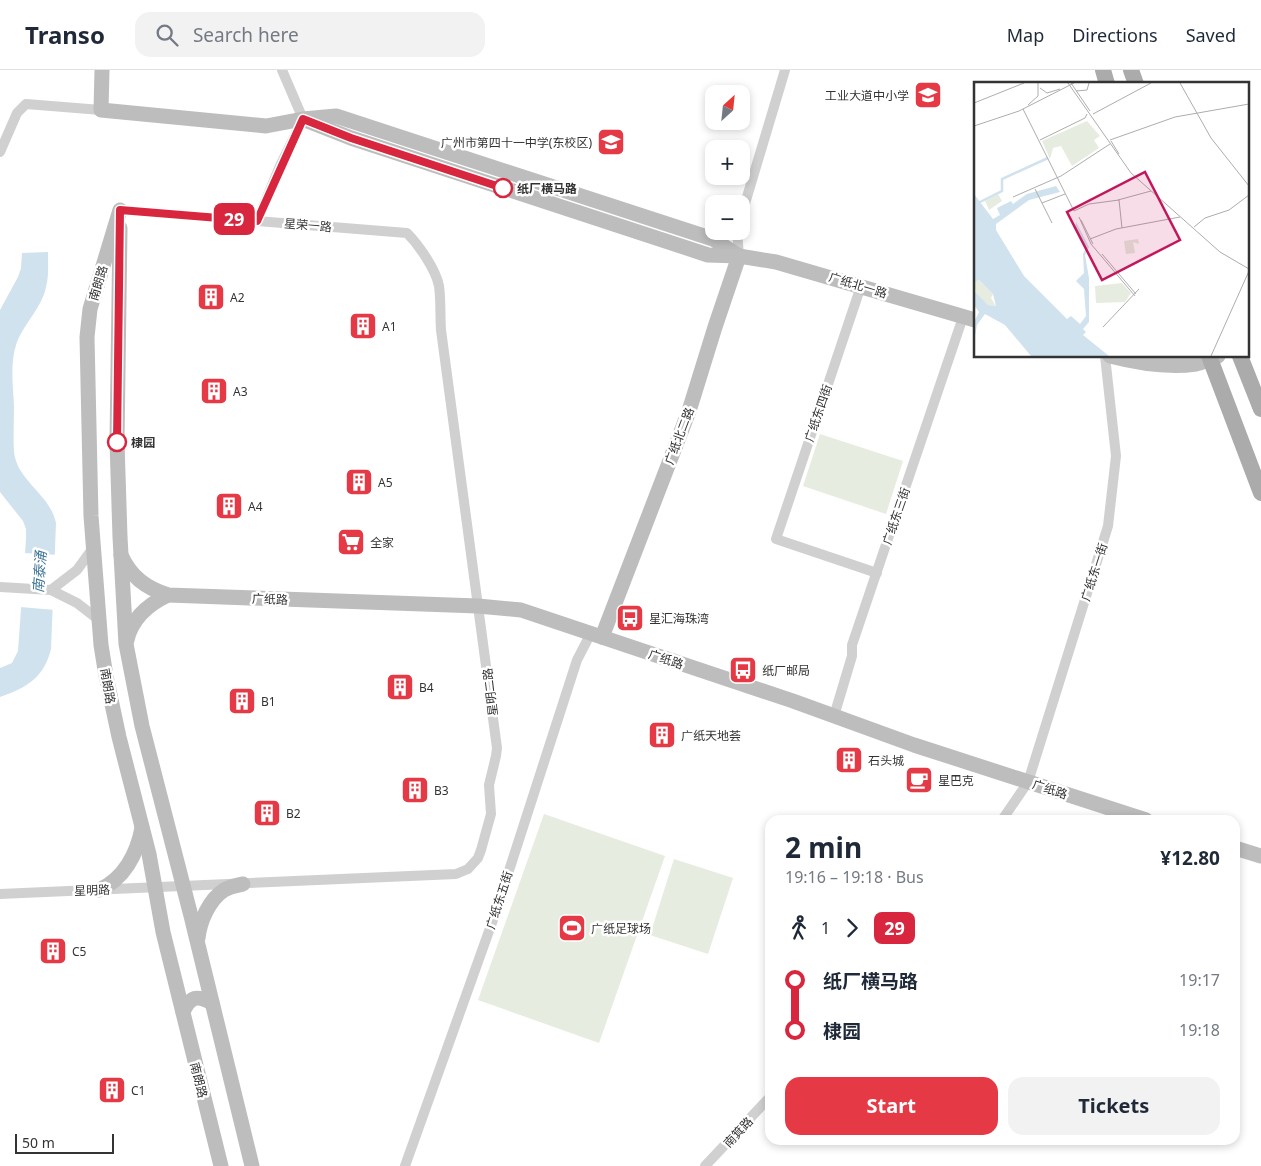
<!DOCTYPE html>
<html lang="en">
<head>
<meta charset="utf-8">
<style>
  :root { --surface:#fff; --page:#f2f2f3; --text:#1f2937; --muted:#747a83; --line:#e0e1e3; --accent:#e63946 }
  body { margin:0; font-family:"Noto Sans","Noto Sans SC",sans-serif; background:var(--page); color:var(--text); height:100vh; display:flex; flex-direction:column; font-size:19px; white-space:nowrap }
  * { box-sizing:border-box; margin:0 }
  p { font-size:16px; color:var(--muted) }
  .icon { flex:none; width:28px; height:28px; fill:none; stroke:currentColor; stroke-width:2; stroke-linecap:round; stroke-linejoin:round }
  .map { position:relative; flex:1; overflow:hidden }
  .panel { position:absolute; left:765px; top:745px; width:475px; height:330px; display:flex; flex-direction:column; background:var(--surface); border-radius:15px; box-shadow:0 2px 8px #0003 }
  .panel>* { flex:none }
  .badge { padding:0 10px; border-radius:8px; font-size:18px; line-height:32px }
  .needle { width:32px; rotate:27deg }
  .buttons { position:absolute; left:705px; top:15px; display:grid; gap:10px }
  .buttons a { display:grid; place-items:center; width:45px; height:45px; border-radius:10px; background:var(--surface); box-shadow:0 2px 8px #0003; font-size:25px }
  .scale { position:absolute; left:15px; bottom:12px; width:99px; box-sizing:border-box; padding-left:5px; border:2px solid #333; border-top:0; font-size:14px; line-height:18px; white-space:nowrap; color:#333; -webkit-text-stroke:4px #fff; paint-order:stroke }
  .map>.badge { position:absolute; translate:-50% -50%; box-shadow:0 0 0 2px #fff }
  .legs { display:flex; align-items:center; gap:8px; height:55px; padding:0 20px; font-size:16px }
  .legs p { margin-inline-start:auto }
  .overview { display:flex; align-items:center; justify-content:space-between; height:85px; padding:0 20px }
  h1 { font-size:28px; font-weight:700; line-height:38px }
  .action { display:flex; gap:10px; margin-top:auto; padding:10px 20px }
  .action a { flex:1; height:58px; border-radius:15px; background:var(--accent); color:#fff; font-size:20px; font-weight:700; line-height:58px; text-align:center }
  .action a+a { background:var(--page); color:var(--text) }
  ul { padding:0 20px; list-style:none }
  li { display:flex; align-items:center; gap:18px; height:50px; font-size:19px }
  li i { display:grid; place-items:center; width:8px; height:100%; margin:0 6px; background:currentColor }
  li i::after { content:''; width:12px; height:12px; margin:-6px; border:4px solid; border-radius:50%; background:var(--surface) }
  li p { margin-inline-start:auto }
  li:first-child i { background:linear-gradient(#0000 50%,currentColor 0) }
  li:last-child i { background:linear-gradient(currentColor 50%,#0000 0) }
  header { display:flex; align-items:center; gap:30px; box-sizing:border-box; height:70px; padding:0 25px; background:var(--surface); border-bottom:1px solid var(--line) }
  header strong { font-size:24px }
  nav { display:flex; gap:28px; margin-inline-start:auto; font-size:18px }
  .search { width:350px; height:45px; background:var(--page); display:flex; align-items:center; gap:12px; box-sizing:border-box; padding:0 18px; border-radius:15px; color:var(--muted); font-size:19px }
  .map>svg:first-child { display:block }
  .green { fill:#e6ecdf }
  .water { fill:#cfe2ee }
  .pier { fill:#fff }
  .lines { fill:none; stroke-linecap:round; stroke-linejoin:round }
  .street { stroke:#d0d0d0; stroke-width:10 }
  .secondary { stroke:#bdbdbd; stroke-width:15 }
  .primary { stroke:#ababab; stroke-width:16 }
  .line-1-casing { stroke:#fff; stroke-width:11 }
  .line-1 { stroke:#d7263d; stroke-width:8 }
  .stop-1-dot { fill:#fff; stroke:#d7263d; stroke-width:2.5 }
  .labels { text-anchor:middle; dominant-baseline:central; stroke-width:5; stroke-linejoin:round; paint-order:stroke }
  .poi-label { font-size:12px; fill:#333; stroke:#fff; text-anchor:start }
  .stop-label { font-size:12px; font-weight:bold; fill:#333; stroke:#fff; text-anchor:start }
  .street-label { font-size:12px; fill:#333; stroke:#fff }
  .water-label { font-size:14px; font-style:italic; fill:#3f7597; stroke:#fff }
  .inset-river { fill:none; stroke:#cfe2ee; stroke-width:2.5 }
  .inset-road { fill:none; stroke:#adadad; stroke-width:1 }
  .view { fill:#c2185b; fill-opacity:0.15; stroke:#c2185b; stroke-width:2.5 }
  .inset-edge { fill:none; stroke:#333; stroke-width:2.5 }
</style>
</head>
<body>
<header>
<strong>Transo</strong>
<div class="search"><svg class="icon" aria-label="search" viewBox="0 0 24 24"><circle cx="10" cy="10" r="6"/><path d="M15 15l6 6"/></svg>Search here</div>
<nav><a>Map</a><a>Directions</a><a>Saved</a></nav>
</header>
<div class="map">
<svg width="1261" height="1096" viewBox="0 0 1261 1096">
  <rect width="100%" height="100%" fill="#fff"/>
  <g class="green">
    <polygon points="820,364 903,391 886,444 803,416"/>
    <polygon points="544,744 665,786 599,973 478,930"/>
    <polygon points="674,789 733,808 708,884 650,865"/>
  </g>
  <path class="water" d="M48,182C48,194 49,206 46,217C42,238 23,254 16,275C10,294 13,316 14,336C14,351 13,367 14,382C17,411 50,424 56,453L51,579C44,608 26,618 0,627V598L12,593L18,581L26,469V459L23,451L0,422V240L18,207L21,198L22,183Z"/>
  <polygon class="pier" points="24,483 58,485 55,540 20,537"/>
  <g class="lines">
    <g class="street">
      <polyline points="0,82 17,43 26,34 101,40"/>
      <polyline points="741,147 785,0"/>
      <polyline points="257,151 280,96 303,49 282,0"/>
      <polyline points="737,161 739,186"/>
      <polyline points="861,216 776,469 877,503"/>
      <polyline points="0,517 51,520 77,533 99,550"/>
      <polyline points="51,520 77,500 93,478"/>
      <polyline points="834,646 852,586 852,575 963,247"/>
      <polyline points="1002,750 1028,712 1108,456 1116,386 1105,286"/>
      <path d="M0,824L456,804L468,799L478,788L481,780L491,744L489,715L496,686L497,678L441,260C440,245 441,230 439,216C436,200 419,175 407,163L120,140"/>
      <polyline points="405,1096 494,847 577,590 591,563"/>
      <polyline points="705,1096 770,1027"/>
    </g>
    <g class="secondary">
      <polyline points="102,0 101,40 266,56 303,49 336,46 713,169 739,186"/>
      <polyline points="305,50 351,68 708,185 739,186 776,192 975,250"/>
      <polyline points="120,140 90,239 87,267 91,446 101,575 106,606 119,667 149,784 163,862 221,1096"/>
      <polyline points="120,158 117,372 120,467 126,574 142,656 191,846 252,1096"/>
      <path d="M1110,286C1137,293 1169,298 1196,294C1204,292 1211,289 1218,286"/>
      <path d="M121,485C131,507 146,518 168,525L478,536L521,540L793,631L914,675L1146,750"/>
      <polyline points="602,567 689,341 715,257 739,186"/>
      <path d="M127,570C132,548 149,534 168,525"/>
      <polyline points="1235,778 1261,786"/>
      <path d="M99,820C124,809 137,784 142,758"/>
      <path d="M198,868C200,851 209,830 224,820C230,817 237,815 243,814"/>
      <path d="M183,942C190,926 197,925 212,933"/>
    </g>
    <g class="primary">
      <polyline points="1103,0 1107,14"/>
      <polyline points="1131,0 1136,14"/>
      <polyline points="1209,286 1261,423"/>
      <polyline points="1240,286 1261,339"/>
    </g>
  </g>
  <g class="lines">
    <g class="line-1-casing">
      <polyline id="line-1" points="117,372 120,140 257,151 303,49 351,68 503,118"/>
    </g>
    <use href="#line-1" class="line-1"/>
  </g>
  <defs>
    <g id="school-square" transform="scale(1.4375)"><rect x="-9" y="-9" width="18" height="18" rx="4" fill="#e63946" stroke="#fff"/><path d="M0-5L7-2L0 1L-7-2ZM-4 1L0 2.5L4 1V4Q0 6-4 4Z" fill="#fff"/></g>
    <g id="building-square" transform="scale(1.4375)"><rect x="-9" y="-9" width="18" height="18" rx="4" fill="#e63946" stroke="#fff"/><path d="M-4-6H4V6H1V3H-1V6H-4ZM-2.5-4.3h1.7v1.8h-1.7ZM.8-4.3h1.7v1.8H.8ZM-2.5-1h1.7V.8h-1.7ZM.8-1h1.7V.8H.8Z" fill="#fff"/></g>
    <g id="supermarket-square" transform="scale(1.4375)"><rect x="-9" y="-9" width="18" height="18" rx="4" fill="#e63946" stroke="#fff"/><path d="M-6-5.5h2.5l.6 2H6L4.5 2H-2.5L-4.4-4H-6ZM-1.5 3.2a1.3 1.3 0 1 0 .1 0ZM3 3.2a1.3 1.3 0 1 0 .1 0Z" fill="#fff"/></g>
    <g id="bus-square" transform="scale(1.4375)"><rect x="-9" y="-9" width="18" height="18" rx="4" fill="#e63946" stroke="#fff"/><path d="M-5-6H5V4H4V6H2V4H-2V6H-4V4H-5ZM-3.5-4V0h7V-4ZM-3.5 1.2v1.5H-2V1.2ZM2 1.2v1.5H3.5V1.2Z" fill="#fff"/></g>
    <g id="cafe-square" transform="scale(1.4375)"><rect x="-9" y="-9" width="18" height="18" rx="4" fill="#e63946" stroke="#fff"/><path d="M-5.5-4.5H6V0H3Q3 3.5 0 3.5H-2.5Q-5.5 3.5-5.5 0ZM3-3.2v2h1.7v-2ZM-6 4.5H4V6H-6Z" fill="#fff"/></g>
    <g id="stadium-square" transform="scale(1.4375)"><rect x="-9" y="-9" width="18" height="18" rx="4" fill="#e63946" stroke="#fff"/><path d="M0-5a6.5 5 0 1 0 0 10a6.5 5 0 1 0 0-10ZM-3.5-1.8h7v3.6h-7Z" fill="#fff"/></g>
  </defs>
  <g fill-rule="evenodd">
    <use href="#school-square" x="928" y="25"/>
    <use href="#school-square" x="611" y="72"/>
    <use href="#building-square" x="211" y="227"/>
    <use href="#building-square" x="363" y="256"/>
    <use href="#building-square" x="214" y="321"/>
    <use href="#building-square" x="359" y="412"/>
    <use href="#building-square" x="229" y="436"/>
    <use href="#supermarket-square" x="351" y="472"/>
    <use href="#bus-square" x="630" y="548"/>
    <use href="#bus-square" x="743" y="600"/>
    <use href="#building-square" x="400" y="617"/>
    <use href="#building-square" x="242" y="631"/>
    <use href="#building-square" x="662" y="665"/>
    <use href="#building-square" x="849" y="690"/>
    <use href="#cafe-square" x="919" y="710"/>
    <use href="#building-square" x="415" y="720"/>
    <use href="#building-square" x="267" y="743"/>
    <use href="#stadium-square" x="572" y="858"/>
    <use href="#building-square" x="53" y="881"/>
    <use href="#building-square" x="112" y="1020"/>
  </g>
  <g class="stop-1-dot">
    <circle cx="503" cy="118" r="9"/>
    <circle cx="117" cy="372" r="9"/>
  </g>
  <g class="labels">
    <g class="poi-label">
      <text x="909" y="25" text-anchor="end">工业大道中小学</text>
      <text x="592" y="72" text-anchor="end">广州市第四十一中学(东校区)</text>
      <text x="230" y="227">A2</text>
      <text x="382" y="256">A1</text>
      <text x="233" y="321">A3</text>
      <text x="378" y="412">A5</text>
      <text x="248" y="436">A4</text>
      <text x="370" y="472">全家</text>
      <text x="649" y="548">星汇海珠湾</text>
      <text x="762" y="600">纸厂邮局</text>
      <text x="419" y="617">B4</text>
      <text x="261" y="631">B1</text>
      <text x="681" y="665">广纸天地荟</text>
      <text x="868" y="690">石头城</text>
      <text x="938" y="710">星巴克</text>
      <text x="434" y="720">B3</text>
      <text x="286" y="743">B2</text>
      <text x="591" y="858">广纸足球场</text>
      <text x="72" y="881">C5</text>
      <text x="131" y="1020">C1</text>
    </g>
    <g class="stop-label">
      <text x="517" y="118">纸厂横马路</text>
      <text x="131" y="372">棣园</text>
    </g>
    <g class="street-label">
      <text transform="translate(308 155) rotate(5)">星荣一路</text>
      <text transform="translate(98 213) rotate(-73)">南朗路</text>
      <text transform="translate(858 215) rotate(17)">广纸北一路</text>
      <text transform="translate(818 343) rotate(-71)">广纸东四街</text>
      <text transform="translate(679 366) rotate(-69)">广纸北二路</text>
      <text transform="translate(896 446) rotate(-71)">广纸东三街</text>
      <text transform="translate(1094 502) rotate(-72)">广纸东一街</text>
      <text transform="translate(270 529) rotate(2)">广纸路</text>
      <text transform="translate(666 589) rotate(19)">广纸路</text>
      <text transform="translate(108 616) rotate(80)">南朗路</text>
      <text transform="translate(490 622) rotate(-97)">星明二路</text>
      <text transform="translate(1050 719) rotate(18)">广纸路</text>
      <text transform="translate(92 820) rotate(-2)">星明路</text>
      <text transform="translate(499 830) rotate(-72)">广纸东五街</text>
      <text transform="translate(199 1010) rotate(76)">南朗路</text>
      <text transform="translate(738 1062) rotate(-47)">南箕路</text>
    </g>
    <g class="water-label">
      <text transform="translate(39 502) rotate(-86)">南泰涌</text>
    </g>
  </g>
  <g transform="translate(974 12)">
    <rect width="275" height="275" fill="#fff"/>
    <path d="M113,39L126,54L120,58L125,66L98,84L87,64L79,66L76,77L68,59ZM24,112L28,119L15,128L11,119ZM164,157L165,162L159,160L161,171L152,172L150,159ZM5,198L19,212L17,216L22,224L14,223L2,213L0,200ZM148,201L157,211L151,220L122,221L121,204Z" fill="#e6ecdf"/>
    <path d="M82,104L86,110L55,118L22,142V148L50,194L93,237L97,234L106,242L112,234L110,207L102,199L110,191L109,172L112,166L101,148L102,140L115,165L111,173L115,196V240L109,247L112,250L109,253L135,274H57L31,243L11,232L3,243L0,259V240L5,230L0,223V209L14,223L22,224L19,212L5,198L0,200V112L19,137L26,133L23,126L37,119L39,122L53,112Z" fill="#cfe2ee"/>
    <path class="inset-river" d="M0,123L28,109V97L74,76"/>
    <path class="inset-road" d="M94,1L157,91L246,170L275,187M97,1L116,29M206,1L237,56L275,104M66,6L73,11L86,7M102,9L113,8L115,1M0,21L50,1M54,23L64,14V1M49,27L100,129L115,122L145,118M119,32L177,1M0,44L45,29L100,1M66,58L111,36L113,32M136,58L201,35L275,22M137,59L145,72M61,107L78,141M39,115L87,94L136,62M144,118L177,109M145,118L148,146M68,121L91,112M105,135L117,162L161,214M107,138L119,162M220,145L231,136L255,128L275,113M116,157L142,147L206,135M128,172L162,212M129,245L165,207M237,274L275,189"/>
    <path class="view" d="M171,90L206,158L128,198L93,130Z"/>
    <rect width="275" height="275" class="inset-edge"/>
  </g>
</svg>
<div class="buttons">
<a><svg class="needle" viewBox="-14 -14 28 28"><path d="M0-13l5 13h-10z" fill="#e53935"/><path d="M0 13l5-13h-10z" fill="#747a83"/></svg></a>
<a>+</a>
<a>−</a>
</div>
<div class="scale">50 m</div>
<b class="badge" style="left:234px;top:149px;background:#d7263d;color:#fff">29</b>
<section class="panel">
<div class="overview"><div><h1>2 min</h1><p>19:16 – 19:18 · Bus</p></div><b>¥12.80</b></div>
<div class="legs"><svg class="icon" aria-label="walk" viewBox="0 0 24 24"><circle cx="13" cy="4" r="2"/><path d="M13 8l-2 6 4 7M11 14l-3 7M7 12l3-4h3l4 4"/></svg>1<svg class="icon" aria-label="forward" viewBox="0 0 24 24"><path d="M9 5l7 7-7 7"/></svg><b class="badge" style="background:#d7263d;color:#fff">29</b></div>
<ul>
<li><i style="color:#d7263d"></i><b>纸厂横马路</b><p>19:17</p></li>
<li><i style="color:#d7263d"></i><b>棣园</b><p>19:18</p></li>
</ul>
<div class="action"><a>Start</a><a>Tickets</a></div>
</section>
</div>
</body>
</html>
